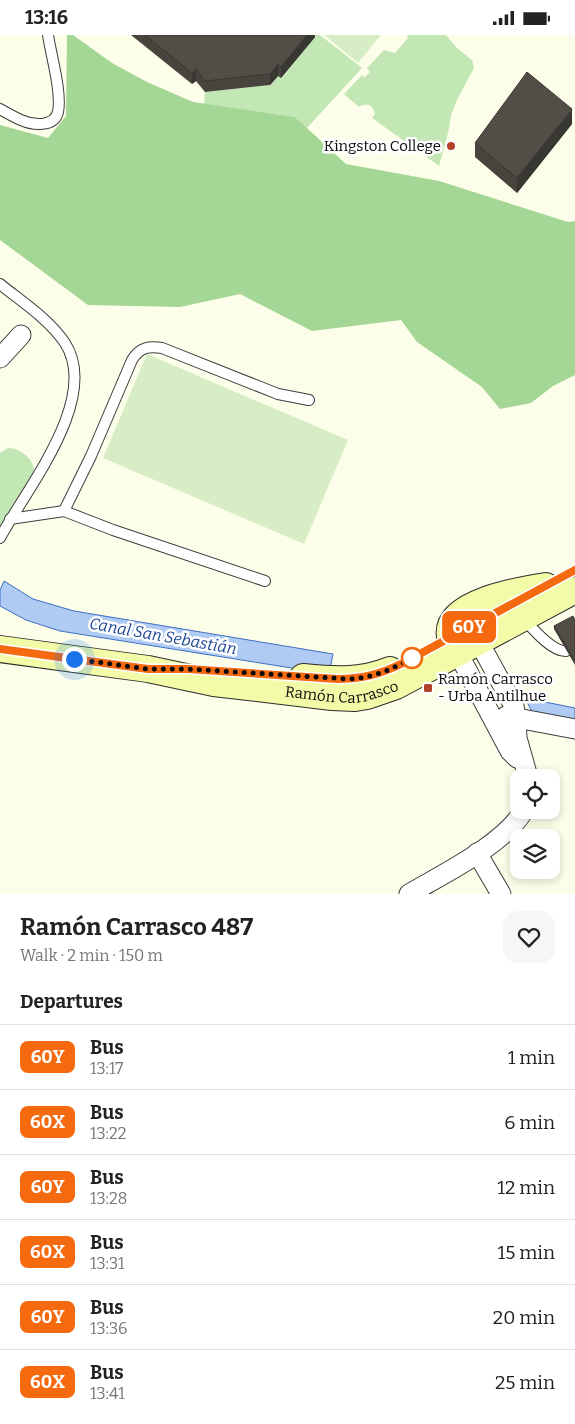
<!DOCTYPE html>
<html lang="en">
<head>
<meta charset="utf-8">
<style>
  :root { --surface:#fff; --page:#f6f6f6; --text:#222; --muted:#767676; --line:#e0e0e0 }
  body { margin:0; font-family:Bitter,serif; background:var(--page); color:var(--text); height:100vh; display:flex; flex-direction:column; font-size:19px; white-space:nowrap }
  * { box-sizing:border-box; margin:0 }
  p { font-size:16px; color:var(--muted) }
  .icon { flex:none; width:28px; height:28px; fill:none; stroke:currentColor; stroke-width:2; stroke-linecap:round; stroke-linejoin:round }
  .map { position:relative; height:859px; overflow:hidden }
  .details { display:flex; flex-direction:column; background:var(--surface); flex:1 }
  .details>* { flex:none }
  .badge { padding:0 10px; border-radius:8px; font-size:18px; line-height:32px }
  .buttons { position:absolute; left:510px; top:734px; display:grid; gap:10px }
  .buttons a { display:grid; place-items:center; width:50px; height:50px; border-radius:10px; background:var(--surface); box-shadow:0 2px 8px #0003; font-size:25px }
  .you { position:absolute; width:25px; height:25px; margin:-12px; border:4px solid #fff; border-radius:50%; background:#1a73e8; box-shadow:0 0 0 8px #1a73e833 }
  .map>.badge { position:absolute; translate:-50% -50%; box-shadow:0 0 0 2px #fff }
  h2 { padding:0 20px; font-size:19px; line-height:45px }
  .round { display:grid; place-items:center; flex:none; width:52px; height:52px; border-radius:15px; background:var(--page) }
  .overview { display:flex; align-items:center; justify-content:space-between; height:85px; padding:0 20px }
  h1 { font-size:24px; font-weight:700; line-height:38px }
  ul { padding:0; list-style:none }
  li { display:flex; align-items:center; gap:15px; height:65px; padding:0 20px; border-top:1px solid var(--line) }
  li div { flex:1 }
  li b { display:block; font-size:19px }
  li em { font-style:normal }
  li .badge { min-width:55px; font-weight:700; text-align:center }
  .status { display:flex; justify-content:space-between; align-items:center; height:35px; padding:0 25px; background:var(--surface); direction:ltr }
  .status svg { height:14px; fill:currentColor }
  .map>svg:first-child { display:block }
  .green { fill:#c3e6b5 }
  .forest { fill:#a4d695 }
  .pitch { fill:#d7edc6 }
  .water { fill:#b0cbf3; stroke:#3b6fc6 }
  .lines { fill:none; stroke-linecap:round; stroke-linejoin:round }
  .lane-casing { stroke:#3d3d3d; stroke-width:12 }
  .street-casing { stroke:#3d3d3d; stroke-width:21 }
  .secondary-casing { stroke:#2c2c2c; stroke-width:28 }
  .lane { stroke:#fff; stroke-width:10 }
  .street { stroke:#fff; stroke-width:19 }
  .secondary { stroke:#f2fba7; stroke-width:26 }
  .wall { fill:#47433d }
  .shaded-wall { fill:#393732 }
  .building { fill:#524e47; stroke:#393732 }
  .line-casing { stroke:#fff; stroke-width:11 }
  .line { stroke:#f56a0f; stroke-width:8 }
  .walk { stroke:#0a0a0a; stroke-width:5; stroke-dasharray:0 9 }
  .poi-dot { fill:#b3422a; stroke:#fff; stroke-width:2 }
  .stop-dot { fill:#fff; stroke:#f56a0f; stroke-width:2.5 }
  .labels { text-anchor:middle; dominant-baseline:central; stroke-width:5; stroke-linejoin:round; paint-order:stroke }
  .poi-label { font-size:15px; fill:#0a0a0a; stroke:#fff; text-anchor:end }
  .street-label { font-size:15px; fill:#0a0a0a; stroke:#fff }
  .water-label { font-size:16px; font-style:italic; fill:#1b4495; stroke:#fff }
</style>
</head>
<body>
<div class="status"><b>13:16</b><svg viewBox="0 0 49 12"><path d="M0 12V9h3v3zM5 12V6h3v6zM10 12V3h3v9zM15 12V0h3v12zM26 1h20v11H26zM47 4h2v5h-2z"/></svg></div>
<div class="map">
<svg width="575" height="859" viewBox="0 0 575 859">
  <rect width="100%" height="100%" fill="#fdfee9"/>
  <g class="green">
    <polygon points="316,0 320,0 362,33 307,93 295,82 204,69 205,57 270,50 278,41 282,43"/>
    <path d="M407,0H446L457,13L472,25L474,33L457,65L451,80L449,94L439,131L372,83L375,79C372,70 368,67 359,72L344,59L362,40L364,43L370,37L367,33L384,15L395,18L408,3Z"/>
    <path d="M8,413C20,413 34,424 34,436L0,492V418Z"/>
  </g>
  <polygon class="forest" points="67,0 73,0 112,28 147,47 193,67 295,82 346,129 439,146 568,187 575,186 575,340 553,351 531,368 500,374 482,352 417,307 401,285 312,296 240,259 180,272 88,270 0,205 0,90 48,103 66,81"/>
  <g class="pitch">
    <polygon points="324,0 381,0 358,28"/>
    <polygon points="147,319 348,405 304,509 103,423"/>
  </g>
  <g class="water">
    <polygon points="4,546 33,564 74,576 333,619 329,639 60,596 26,585 0,571 0,555"/>
    <polygon points="525,663 575,673 575,688 534,681"/>
  </g>
  <g class="lines">
    <g class="lane-casing">
      <g id="lane">
        <path d="M0,74C7,78 14,82 21,85C32,90 54,93 58,77C62,58 51,20 48,0"/>
        <path d="M0,249C22,267 49,284 65,308C101,364 26,454 0,503"/>
        <path d="M64,476L91,421L132,325C140,312 149,311 162,313L278,359L309,365"/>
        <polyline points="10,484 64,476 113,495 265,546"/>
        <path d="M523,583C532,593 552,617 566,616"/>
      </g>
    </g>
    <g class="street-casing">
      <g id="street">
        <polyline points="0,323 21,300"/>
        <polyline points="470,591 514,671 516,683 517,703 528,742"/>
        <polyline points="452,607 510,716 517,723"/>
        <polyline points="506,681 575,694"/>
        <polyline points="477,818 501,859"/>
        <path d="M409,859C443,839 505,809 524,775"/>
      </g>
    </g>
    <g class="secondary-casing">
      <g id="secondary">
        <path d="M450,602C444,567 520,555 546,551"/>
        <path id="s1" d="M0,614L148,634L214,648L332,662L355,663L367,661L396,651L575,555"/>
        <path d="M303,642C333,645 361,647 390,635"/>
      </g>
    </g>
    <use href="#lane" class="lane"/>
    <use href="#street" class="street"/>
    <use href="#secondary" class="secondary"/>
  </g>
  <g class="wall">
    <polygon points="131,0 315,0 315,2 281,43 278,41 270,50 205,57 196,46 192,49"/>
    <polygon points="572,89 517,158 475,122 475,108"/>
    <polygon points="575,585 575,630 554,594 554,591"/>
  </g>
  <g class="shaded-wall">
    <polygon points="307,0 315,0 315,2 281,43 281,32"/>
    <polygon points="278,29 278,41 270,50 270,39"/>
    <polygon points="196,34 196,46 192,49 192,38"/>
    <polygon points="572,74 572,89 517,158 517,143"/>
  </g>
  <g class="building">
    <polygon points="145,0 307,0 281,32 278,29 270,39 205,46 196,34 192,38"/>
    <polygon points="527,37 572,74 517,143 475,108"/>
    <polygon points="573,581 575,585 575,626 554,591"/>
  </g>
  <g class="lines">
    <g class="line-casing">
      <path id="line" d="M0,614L148,634H188L337,644C362,644 381,639 403,628L575,535"/>
    </g>
    <use href="#line" class="line"/>
    <path class="walk" d="M74,624L148,634H188L349,644C375,643 396,632 418,620L412,623"/>
  </g>
  <g class="poi-dot">
    <circle cx="451" cy="111" r="5"/>
    <rect x="423" y="648" width="10" height="10" rx="2.5"/>
  </g>
  <circle class="stop-dot" cx="412" cy="623" r="10"/>
  <g class="labels">
    <g class="poi-label">
      <text x="441" y="111">Kingston College</text>
      <text x="438" y="644" text-anchor="start">Ramón Carrasco<tspan x="438" dy="17">- Urba Antilhue</tspan></text>
    </g>
    <g class="street-label">
      <text stroke="none"><textPath href="#s1" startOffset="346">Ramón Carrasco</textPath></text>
    </g>
    <g class="water-label">
      <text transform="translate(163 601) rotate(10)">Canal San Sebastián</text>
    </g>
  </g>
</svg>
<div class="buttons">
<a><svg class="icon" aria-label="locate" viewBox="0 0 24 24"><circle cx="12" cy="12" r="6"/><path d="M12 2v4M12 18v4M2 12h4M18 12h4"/></svg></a>
<a><svg class="icon" aria-label="layers" viewBox="0 0 24 24"><path d="M12 4l9 5-9 5-9-5zM3 14l9 5 9-5"/></svg></a>
</div>
<div class="you" style="left:74px;top:624px"></div>
<b class="badge" style="left:469px;top:592px;background:#f56a0f;color:#fff">60Y</b>
</div>
<section class="details">
<div class="overview"><div><h1>Ramón Carrasco 487</h1><p>Walk · 2 min · 150 m</p></div><a class="round"><svg class="icon" aria-label="heart" viewBox="0 0 24 24"><path d="M12 20l-8-8c-3-5 5-10 8-4 3-6 11-1 8 4z"/></svg></a></div>
<h2>Departures</h2>
<ul>
<li><span class="badge" style="background:#f56a0f;color:#fff">60Y</span><div><b>Bus</b><p>13:17</p></div><em>1 min</em></li>
<li><span class="badge" style="background:#f56a0f;color:#fff">60X</span><div><b>Bus</b><p>13:22</p></div><em>6 min</em></li>
<li><span class="badge" style="background:#f56a0f;color:#fff">60Y</span><div><b>Bus</b><p>13:28</p></div><em>12 min</em></li>
<li><span class="badge" style="background:#f56a0f;color:#fff">60X</span><div><b>Bus</b><p>13:31</p></div><em>15 min</em></li>
<li><span class="badge" style="background:#f56a0f;color:#fff">60Y</span><div><b>Bus</b><p>13:36</p></div><em>20 min</em></li>
<li><span class="badge" style="background:#f56a0f;color:#fff">60X</span><div><b>Bus</b><p>13:41</p></div><em>25 min</em></li>
</ul>
</section>
</body>
</html>
